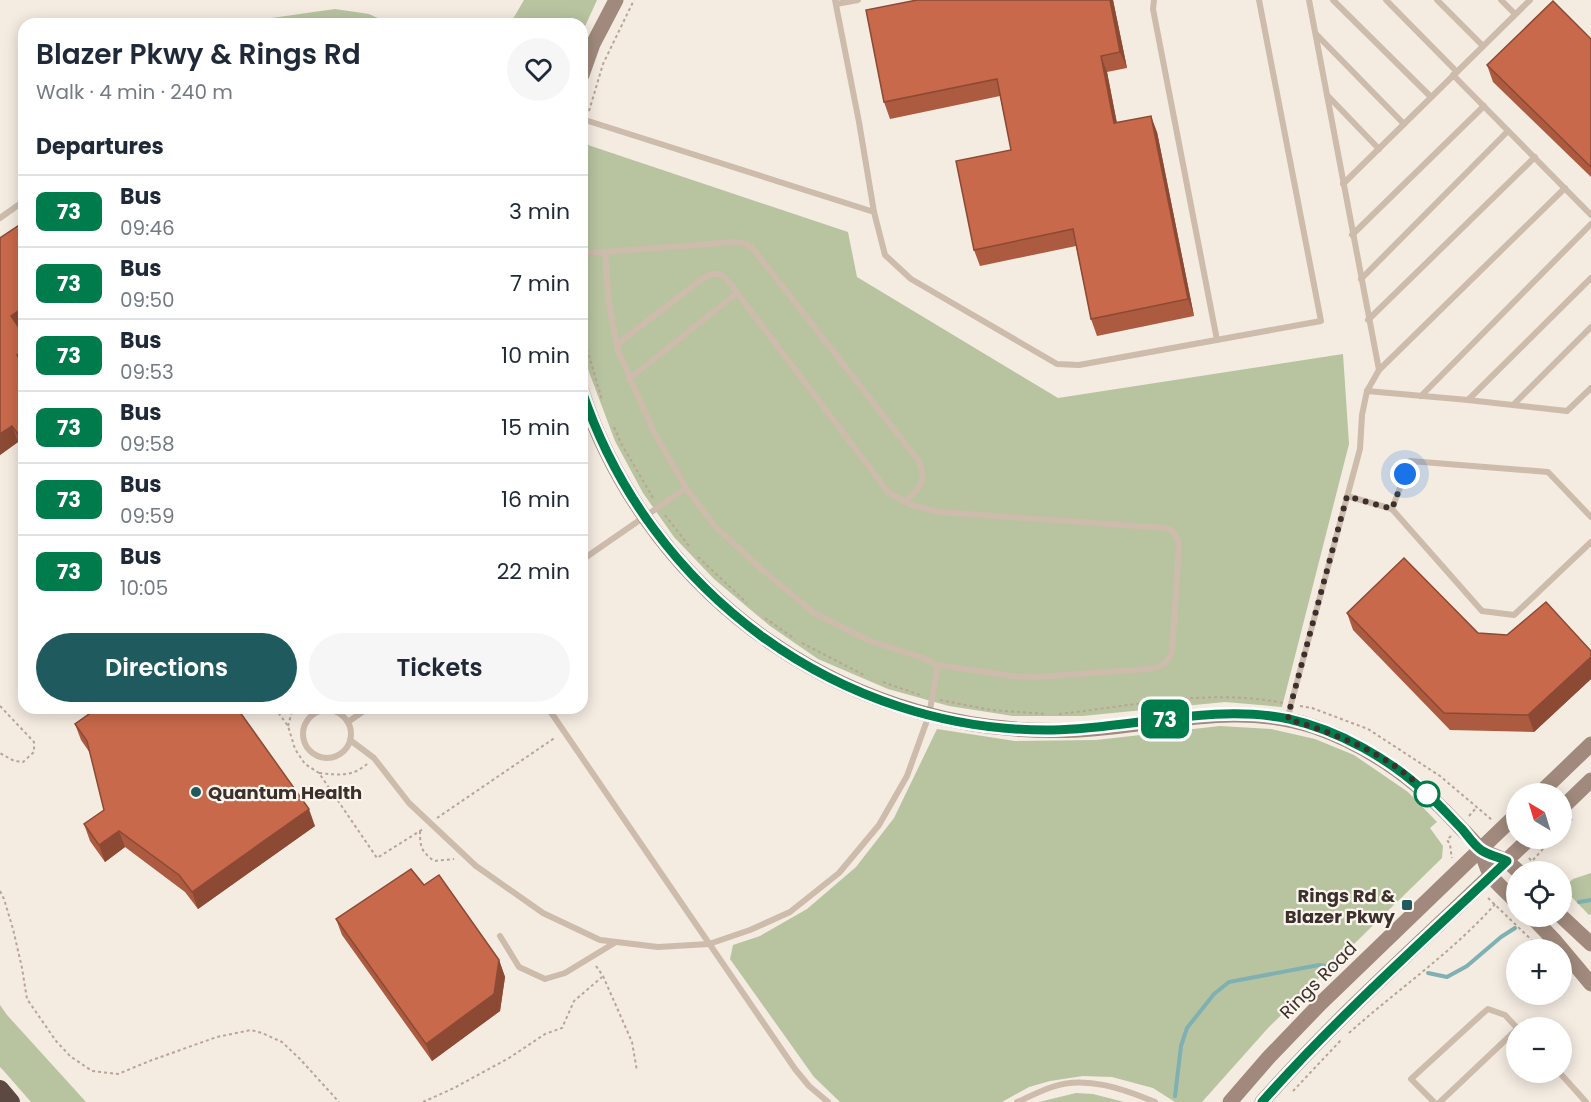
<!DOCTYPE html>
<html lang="en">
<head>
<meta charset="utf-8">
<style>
  :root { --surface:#fff; --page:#f6f6f7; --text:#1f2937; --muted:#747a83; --line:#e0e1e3; --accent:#1f5a5e }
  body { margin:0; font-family:Poppins,sans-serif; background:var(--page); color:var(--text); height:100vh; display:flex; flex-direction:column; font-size:22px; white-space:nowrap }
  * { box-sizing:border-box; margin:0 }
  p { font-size:20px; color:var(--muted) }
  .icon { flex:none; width:33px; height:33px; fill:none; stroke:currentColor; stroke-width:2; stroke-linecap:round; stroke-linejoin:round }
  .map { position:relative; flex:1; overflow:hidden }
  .side { position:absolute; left:18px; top:18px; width:570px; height:696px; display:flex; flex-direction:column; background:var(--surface); border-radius:18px; box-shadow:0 3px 15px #0003 }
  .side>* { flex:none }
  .badge { padding:0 12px; border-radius:9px; font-size:21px; line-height:39px }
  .needle { width:39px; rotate:322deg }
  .tools { position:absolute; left:1506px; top:783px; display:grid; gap:12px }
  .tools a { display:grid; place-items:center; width:66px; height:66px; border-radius:50%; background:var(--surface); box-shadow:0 3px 15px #0003; font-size:30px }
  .you { position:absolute; width:30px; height:30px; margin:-15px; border:4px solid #fff; border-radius:50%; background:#1a73e8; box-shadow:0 0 0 9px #1a73e833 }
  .map>.badge { position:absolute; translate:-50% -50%; box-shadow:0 0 0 3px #fff }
  h2 { padding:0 18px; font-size:22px; line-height:54px }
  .round { display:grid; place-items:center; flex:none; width:63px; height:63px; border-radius:32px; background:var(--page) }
  .headline { display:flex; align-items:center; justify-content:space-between; height:102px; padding:0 18px }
  h1 { font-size:28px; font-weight:600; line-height:45px }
  .cta { display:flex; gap:12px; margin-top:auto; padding:12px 18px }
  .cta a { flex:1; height:69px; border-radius:36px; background:var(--accent); color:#fff; font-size:24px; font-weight:600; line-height:69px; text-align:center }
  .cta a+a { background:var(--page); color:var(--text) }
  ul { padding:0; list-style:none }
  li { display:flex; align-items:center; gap:18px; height:72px; padding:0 18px; border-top:2px solid var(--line) }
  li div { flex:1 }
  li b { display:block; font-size:22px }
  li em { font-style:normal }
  li .badge { min-width:66px; font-weight:700; text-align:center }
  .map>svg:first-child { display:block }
  .green { fill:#b8c4a0 }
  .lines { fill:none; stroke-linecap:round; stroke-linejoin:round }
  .stream { stroke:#7fb0b2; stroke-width:4 }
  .path { stroke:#b9a596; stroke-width:2; stroke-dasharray:3 3; stroke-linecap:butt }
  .lane { stroke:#cdbbac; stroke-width:6 }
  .secondary { stroke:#a18a7d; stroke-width:15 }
  .highway { stroke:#5c4a42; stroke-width:18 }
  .wall { fill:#ac5a40 }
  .shaded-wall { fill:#8c4a34 }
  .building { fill:#c8694b; stroke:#8c4a34; stroke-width:1.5 }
  .line-casing { stroke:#fff; stroke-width:14 }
  .line { stroke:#007b4b; stroke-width:9 }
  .walk { stroke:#3b302b; stroke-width:6; stroke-dasharray:0 10.8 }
  .poi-dot { fill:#1f5a5e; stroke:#fbf5ee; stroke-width:2 }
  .stop-dot { fill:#fff; stroke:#007b4b; stroke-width:3 }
  .labels { text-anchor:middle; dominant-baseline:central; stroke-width:4.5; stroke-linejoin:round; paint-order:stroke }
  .poi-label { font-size:18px; font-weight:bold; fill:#3b302b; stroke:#fbf5ee; text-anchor:start }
  .street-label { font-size:18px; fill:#3b302b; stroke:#fbf5ee }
</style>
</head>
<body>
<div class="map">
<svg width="1591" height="1102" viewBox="0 0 1591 1102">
  <rect width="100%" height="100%" fill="#f4ebe1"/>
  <g class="green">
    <polygon points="524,0 597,0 582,33 582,24 510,24"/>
    <polygon points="335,9 369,14 391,24 230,24"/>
    <polygon points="582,143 848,232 857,277 1058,398 1343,354 1349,444 1282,707 1225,702 1082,716 1013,716 949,706 888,689 818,659 770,626 714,579 674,537 643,493 615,441 589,372 582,343"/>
    <polygon points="1220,726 1271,729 1315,739 1354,755 1408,792 1437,822 1430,828 1443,846 1442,858 1268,1028 1202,1102 1175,1102 1153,1088 1112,1077 1083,1076 1050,1081 1029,1087 1002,1102 840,1102 814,1077 730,959 733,945 760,936 807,909 856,867 894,818 937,729 1015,741 1096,740"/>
    <polygon points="1591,873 1591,914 1589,915 1563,888 1573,879"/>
    <polygon points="0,1005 7,1015 86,1102 31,1102 3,1070 0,1067"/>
    <polygon points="1076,1093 1093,1094 1124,1102 1039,1102"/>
  </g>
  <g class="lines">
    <g class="stream">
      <polyline points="1579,902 1591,900"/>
      <polyline points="1428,973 1447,977 1467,966 1501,937 1515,928"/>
      <polyline points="1175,1096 1181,1046 1187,1028 1214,994 1229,982 1319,965 1333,967"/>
    </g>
    <g class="path">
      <polyline points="589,111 603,64 634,0"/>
      <polyline points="582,143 585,128"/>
      <polyline points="582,332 602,400"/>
      <polyline points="614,427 621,443 653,498"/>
      <polyline points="665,515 689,546"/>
      <polyline points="698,557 747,603"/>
      <polyline points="765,618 795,639"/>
      <polyline points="802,643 864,675"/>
      <polyline points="883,682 923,696"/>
      <polyline points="940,700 991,710 1047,714"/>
      <polyline points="0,706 34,742 34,752 23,762 14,761 0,753"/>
      <polyline points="1300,706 1312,708 1368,729 1440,776 1492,820"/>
      <polyline points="275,708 288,726 295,749 305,764 319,773 377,858 423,829"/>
      <path d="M1059,714C1133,706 1209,688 1283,703"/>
      <polyline points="288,726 293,708"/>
      <path d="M319,773C339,775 352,777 367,764"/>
      <polyline points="1469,816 1477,807"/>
      <polyline points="437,818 556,737"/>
      <polyline points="1562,830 1572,819"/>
      <path d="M420,831C420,847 421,851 434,861L454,859"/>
      <path d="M1451,836L1447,840C1452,846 1450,851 1452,858"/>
      <polyline points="1529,858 1541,872"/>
      <polyline points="1533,860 1553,838"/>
      <polyline points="0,891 4,899 13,929 22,968 27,999 56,1041 70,1056 92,1071 118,1074 152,1060 217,1037 251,1030 262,1033 282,1042 300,1059 339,1102"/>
      <polyline points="1562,894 1570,904"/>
      <polyline points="1488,898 1542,950"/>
      <polyline points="596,966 603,976 632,1042 637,1071"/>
      <path d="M1349,1033C1398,989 1453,952 1497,902"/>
      <polyline points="1293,1091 1342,1039"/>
      <polyline points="423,1102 454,1088 509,1058 545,1034 562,1028 574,1001 602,977"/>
    </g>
    <g class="lane">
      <polyline points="835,0 859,122 874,212"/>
      <polyline points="1154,0 1153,9 1217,340"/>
      <polyline points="1333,0 1431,97"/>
      <polyline points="1386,0 1457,72"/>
      <polyline points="1437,0 1483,46"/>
      <polyline points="1501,0 1515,14"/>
      <polyline points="836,4 858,0"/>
      <polyline points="1316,34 1404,124"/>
      <polyline points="1453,75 1591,215"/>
      <polyline points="1327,95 1379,149"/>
      <polyline points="582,119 874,212 885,255 911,279 1057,364 1079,365 1321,321 1259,0"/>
      <polyline points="1343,184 1530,0"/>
      <polyline points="0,218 24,201"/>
      <polyline points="1352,235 1484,106"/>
      <path d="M605,252L734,242L747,244L754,250L918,460C928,480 920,489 904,502"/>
      <polyline points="582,253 605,252 609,304 618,351 654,432 686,488 582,560"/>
      <polyline points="1361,279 1508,131"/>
      <polyline points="1368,320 1535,157"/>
      <polyline points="617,344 705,277 712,274 721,274 731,284 737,293"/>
      <polyline points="1379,370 1565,188"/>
      <path d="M629,379L737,293L889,493L912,505L938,512L1166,528C1175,531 1177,536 1179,546L1172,650C1168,664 1163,666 1149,669L1035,677L1012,676L938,665"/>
      <polyline points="1367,391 1468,400 1567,411 1591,388"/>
      <polyline points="1421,396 1591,224"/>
      <polyline points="1468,400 1591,278"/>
      <polyline points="1513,405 1591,327"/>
      <polyline points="1347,496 1392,509 1410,461 1548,472 1591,517"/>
      <polyline points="1392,509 1482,611 1514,615 1591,542"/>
      <polyline points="548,708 795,1069 809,1086 828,1102"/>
      <circle cx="327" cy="734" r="24"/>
      <polyline points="1288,718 1291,704 1360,449 1362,415 1367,391 1379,370 1309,0"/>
      <polyline points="348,722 368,708"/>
      <polyline points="350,740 374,758 409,803 476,866 543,913 600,940 658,947 709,944 750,930 790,912 839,873 879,825 907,776 929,715 938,665 920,657 870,641 814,613 760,568 715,526 686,488"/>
      <polyline points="500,936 519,967 545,979 565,973 616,942"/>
      <polyline points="1559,1072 1586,1102"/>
      <path d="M1017,1102C1029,1097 1040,1091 1052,1087C1085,1075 1124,1089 1155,1102"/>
      <polyline points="1434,1102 1411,1079 1482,1014 1488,1009 1505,1015 1517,1028"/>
      <polyline points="1440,1102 1516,1030"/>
    </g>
    <g class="secondary">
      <polyline points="582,75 593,44 616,0"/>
      <path d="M582,392C653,603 856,741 1079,730C1158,726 1237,700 1315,727C1372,747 1417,780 1457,824C1465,833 1475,841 1480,850C1485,859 1486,869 1492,877C1499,886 1509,894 1516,902"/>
      <polyline points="1539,794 1591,744"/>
      <polyline points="1562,808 1591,780"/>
      <polyline points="1480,850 1507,861 1519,872"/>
      <polyline points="1531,916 1555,941 1591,984"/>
      <polyline points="1561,916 1591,944"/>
      <polyline points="1230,1102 1269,1057 1321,1003 1516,815"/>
      <path d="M1262,1102C1345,1008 1440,925 1530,838"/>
    </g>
    <polyline class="highway" points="0,1089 11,1102"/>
  </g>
  <g class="wall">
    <polygon points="917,0 1113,0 1127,68 1107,72 1117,123 1157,132 1194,316 1097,336 1091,319 1076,246 980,266 974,250 1011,150 1000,96 890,119 884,102"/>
    <polygon points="1591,39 1591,177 1493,82 1487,65"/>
    <polygon points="21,330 24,335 24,450 18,442 0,455"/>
    <polygon points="1347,613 1591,651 1591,679 1534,732 1450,730 1353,630"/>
    <polygon points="90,708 163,708 315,826 198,909 185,892 125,847 105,862 90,841 84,824 104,810 90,753 81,740 75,724 92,712"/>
    <polygon points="424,885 499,960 505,977 500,1011 432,1061 342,935 336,919"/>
  </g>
  <g class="shaded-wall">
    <polygon points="1110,0 1113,0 1127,68 1120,52"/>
    <polygon points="1101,56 1107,72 1120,140 1114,123"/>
    <polygon points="1151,116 1157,132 1194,316 1188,299"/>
    <polygon points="24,307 24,328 17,333 11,316"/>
    <polygon points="24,350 24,371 17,355"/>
    <polygon points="12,426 18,442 0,455 0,434"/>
    <polygon points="1591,657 1591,679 1534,732 1528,715"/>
    <polygon points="309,809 315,826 198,909 192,892"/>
    <polygon points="119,831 125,847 105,862 99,845"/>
    <polygon points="499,960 505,977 500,1011 432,1061 426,1044"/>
  </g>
  <g class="building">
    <polygon points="917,0 1110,0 1120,52 1101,56 1114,123 1151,116 1188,299 1091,319 1073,229 974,250 956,161 1011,150 997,79 884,102 866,10"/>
    <polygon points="1553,1 1591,39 1591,167 1487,65"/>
    <polygon points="24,222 24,307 11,316 24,335 24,350 17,355 21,361 24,358 24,442 12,426 0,434 0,238"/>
    <polygon points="1404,558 1478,633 1507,635 1546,602 1591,651 1591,657 1528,715 1444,713 1347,613"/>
    <polygon points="96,708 163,708 164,709 166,708 237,708 309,809 192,892 179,875 119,831 99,845 84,824 104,810 87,741 75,724 96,709"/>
    <polygon points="411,869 424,885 439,875 499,960 494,994 426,1044 336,919"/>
  </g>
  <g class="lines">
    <g class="line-casing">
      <path id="line" d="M582,391C649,592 840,733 1053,730C1129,729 1213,703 1289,719C1338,730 1390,759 1426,793C1439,804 1450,817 1462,829C1468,836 1474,845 1481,850C1488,855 1499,857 1507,861C1424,940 1338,1016 1262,1102"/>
    </g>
    <use href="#line" class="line"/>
    <path class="walk" d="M1405,474L1392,509L1347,496L1291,704L1288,719C1337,734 1392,755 1427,794"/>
  </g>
  <g class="poi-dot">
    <circle cx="196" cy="792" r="6"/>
    <rect x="1401" y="899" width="12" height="12" rx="3"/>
  </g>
  <circle class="stop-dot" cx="1427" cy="794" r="12"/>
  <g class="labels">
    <g class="poi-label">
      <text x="208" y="792">Quantum Health</text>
      <text x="1395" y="895" text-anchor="end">Rings Rd &amp;<tspan x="1395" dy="21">Blazer Pkwy</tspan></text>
    </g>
    <g class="street-label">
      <text transform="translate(1318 980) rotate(-45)">Rings Road</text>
    </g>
  </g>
</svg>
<div class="tools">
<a><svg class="needle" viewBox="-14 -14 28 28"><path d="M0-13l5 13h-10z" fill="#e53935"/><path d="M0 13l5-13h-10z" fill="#747a83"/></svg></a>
<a><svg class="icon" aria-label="locate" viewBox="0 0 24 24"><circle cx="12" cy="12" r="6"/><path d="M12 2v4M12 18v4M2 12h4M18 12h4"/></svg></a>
<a>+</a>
<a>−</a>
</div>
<div class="you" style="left:1405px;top:474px"></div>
<b class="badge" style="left:1165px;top:719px;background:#007b4b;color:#fff">73</b>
<section class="side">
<div class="headline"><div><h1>Blazer Pkwy &amp; Rings Rd</h1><p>Walk · 4 min · 240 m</p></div><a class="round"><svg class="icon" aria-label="heart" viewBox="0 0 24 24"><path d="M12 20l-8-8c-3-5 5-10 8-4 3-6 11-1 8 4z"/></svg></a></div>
<h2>Departures</h2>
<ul>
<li><span class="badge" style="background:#007b4b;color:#fff">73</span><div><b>Bus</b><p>09:46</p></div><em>3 min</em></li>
<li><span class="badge" style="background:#007b4b;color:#fff">73</span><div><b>Bus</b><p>09:50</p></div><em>7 min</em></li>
<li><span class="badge" style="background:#007b4b;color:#fff">73</span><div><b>Bus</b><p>09:53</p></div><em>10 min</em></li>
<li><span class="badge" style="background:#007b4b;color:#fff">73</span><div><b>Bus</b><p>09:58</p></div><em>15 min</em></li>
<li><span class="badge" style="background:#007b4b;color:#fff">73</span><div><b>Bus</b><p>09:59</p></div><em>16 min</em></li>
<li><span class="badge" style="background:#007b4b;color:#fff">73</span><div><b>Bus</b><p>10:05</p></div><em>22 min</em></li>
</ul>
<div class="cta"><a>Directions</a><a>Tickets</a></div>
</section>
</div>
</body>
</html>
